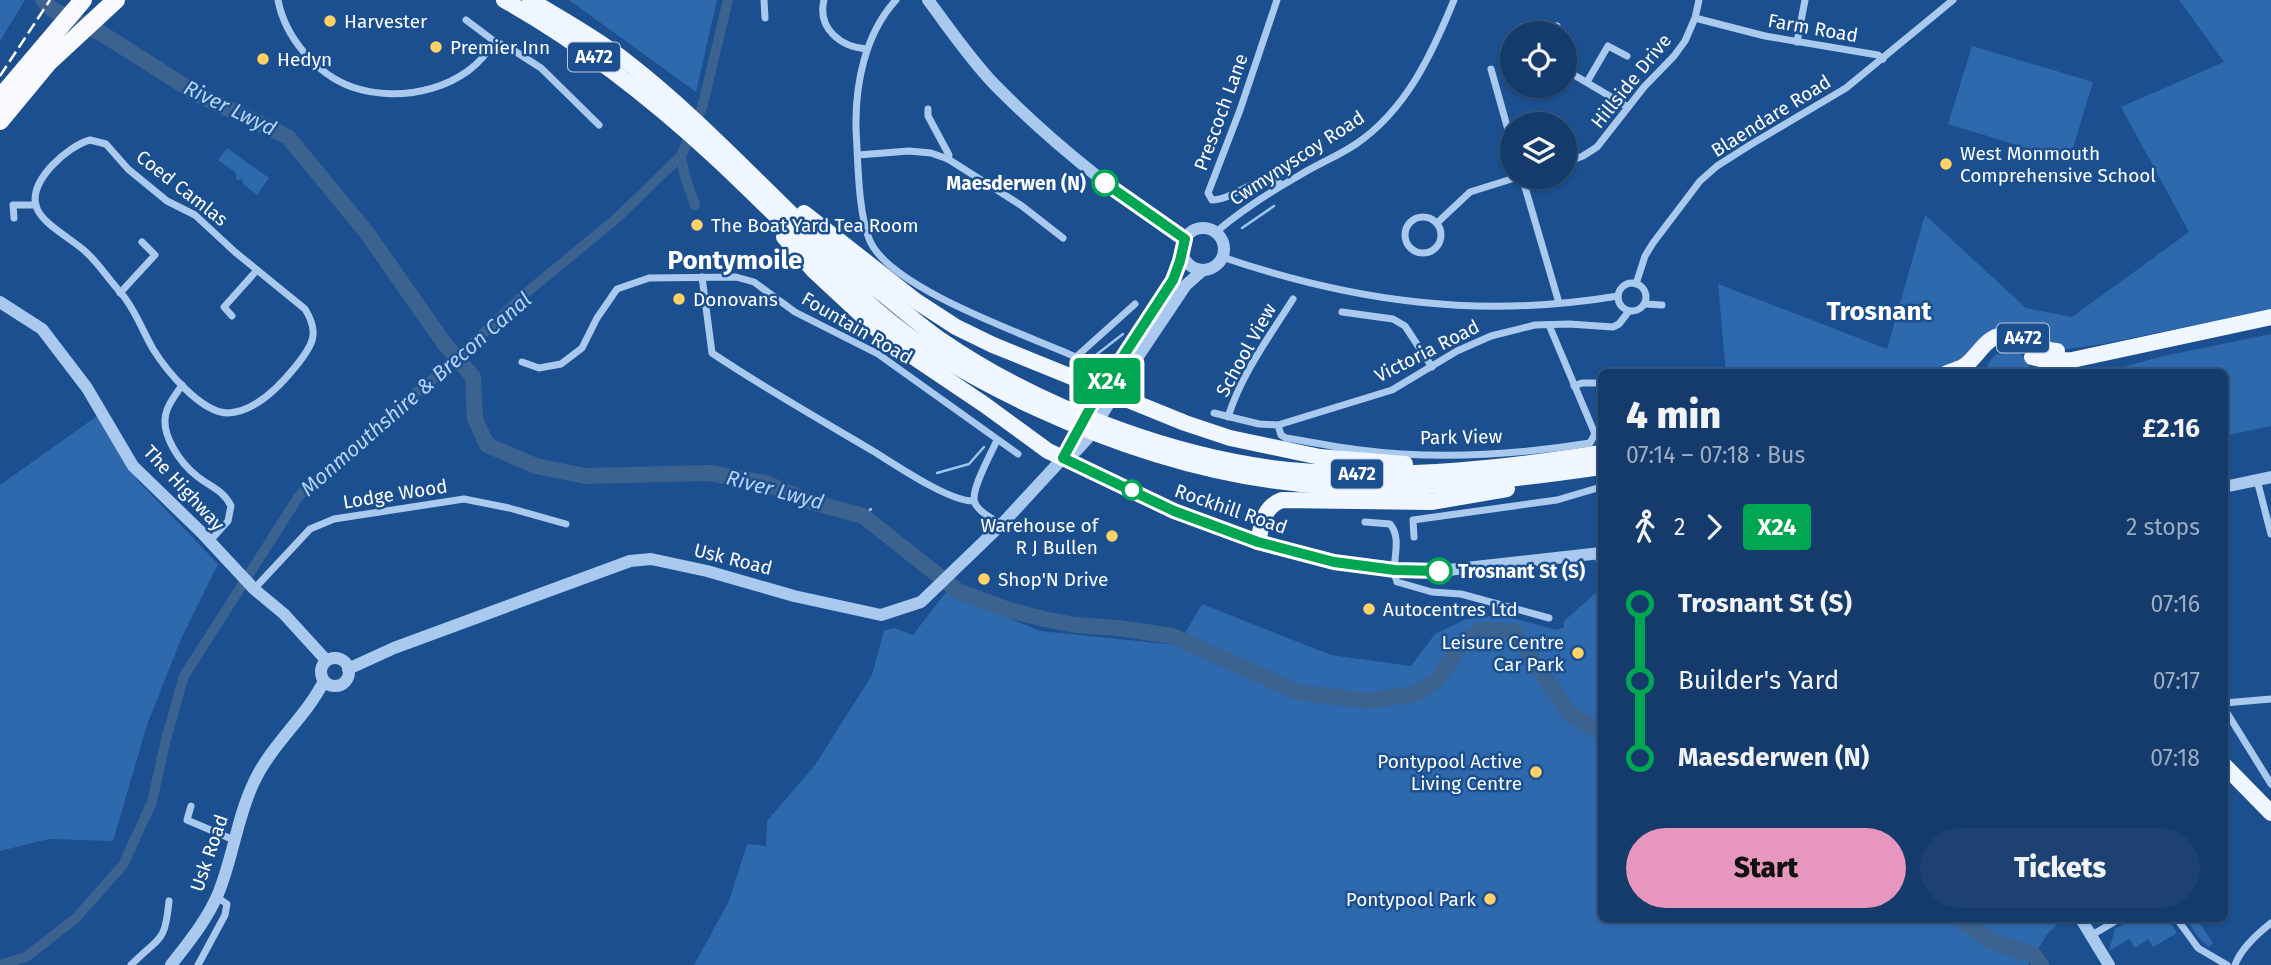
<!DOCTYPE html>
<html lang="en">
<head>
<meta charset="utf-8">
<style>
  :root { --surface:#143b6b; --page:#1d4271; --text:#f1f3f6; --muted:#9dadc1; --line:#33557e; --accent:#e797bd }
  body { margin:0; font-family:"Fira Sans",sans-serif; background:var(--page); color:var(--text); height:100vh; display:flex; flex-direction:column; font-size:26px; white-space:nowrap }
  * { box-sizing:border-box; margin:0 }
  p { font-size:23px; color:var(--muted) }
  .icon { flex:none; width:38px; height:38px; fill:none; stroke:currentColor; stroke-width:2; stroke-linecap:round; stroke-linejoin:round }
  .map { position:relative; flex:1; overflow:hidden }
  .sheet { position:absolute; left:1598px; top:369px; width:630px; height:553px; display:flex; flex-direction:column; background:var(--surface); border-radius:10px; box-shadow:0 2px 5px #0004,0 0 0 2px var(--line) }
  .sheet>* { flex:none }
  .badge { padding:0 14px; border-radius:5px; font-size:24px; line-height:46px }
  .fabs { position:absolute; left:1500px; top:21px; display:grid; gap:14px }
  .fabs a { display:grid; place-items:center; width:77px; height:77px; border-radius:50%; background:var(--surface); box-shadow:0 2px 5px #0004,0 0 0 2px var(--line); font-size:35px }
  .map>.badge { position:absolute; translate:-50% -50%; box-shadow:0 0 0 4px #fff }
  .legs { display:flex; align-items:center; gap:10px; height:77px; padding:0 28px; font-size:23px }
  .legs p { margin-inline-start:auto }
  .overview { display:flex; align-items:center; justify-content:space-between; height:119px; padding:0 28px }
  h1 { font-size:38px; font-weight:800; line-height:52px }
  .button { display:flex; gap:14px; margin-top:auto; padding:14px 28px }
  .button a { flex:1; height:80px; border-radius:42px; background:var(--accent); color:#111; font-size:28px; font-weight:800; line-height:80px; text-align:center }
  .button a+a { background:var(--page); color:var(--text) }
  ul { padding:0 28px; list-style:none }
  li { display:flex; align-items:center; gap:24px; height:77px; font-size:26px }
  li i { display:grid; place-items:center; width:10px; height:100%; margin:0 9px; background:currentColor }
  li i::after { content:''; width:18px; height:18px; margin:-9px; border:5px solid; border-radius:50%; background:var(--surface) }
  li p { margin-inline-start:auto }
  li:first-child i { background:linear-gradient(#0000 50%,currentColor 0) }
  li:last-child i { background:linear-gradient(currentColor 50%,#0000 0) }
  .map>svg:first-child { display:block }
  .green { fill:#2e69ad }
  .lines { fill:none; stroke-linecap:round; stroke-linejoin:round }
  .stream { stroke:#9cc4f0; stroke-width:2.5 }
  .canal { stroke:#3c6290; stroke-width:10 }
  .river { stroke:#3c6290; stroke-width:16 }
  .minor { stroke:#a9c9ee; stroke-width:7 }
  .tertiary { stroke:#a9c9ee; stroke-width:12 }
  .primary { stroke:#f0f6ff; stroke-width:16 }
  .trunk { stroke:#f8faff; stroke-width:18 }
  .rail { stroke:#fff; stroke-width:2.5; stroke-dasharray:12 5; stroke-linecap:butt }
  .line-1-casing { stroke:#fff; stroke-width:16 }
  .line-1 { stroke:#00a651; stroke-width:10 }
  .poi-dot { fill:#ffd166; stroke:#1b4f8f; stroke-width:2.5 }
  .stop-1-dot { fill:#fff; stroke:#00a651; stroke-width:3.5 }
  .labels { text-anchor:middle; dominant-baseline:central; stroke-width:5; stroke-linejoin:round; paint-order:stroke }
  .shield { fill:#1b4f8f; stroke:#bbcadd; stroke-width:2 }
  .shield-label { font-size:18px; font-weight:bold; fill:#fff }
  .poi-label { font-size:19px; fill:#fff; stroke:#1b4f8f; text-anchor:start }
  .street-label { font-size:19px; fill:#fff; stroke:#1b4f8f }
  .stop-label { font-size:19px; font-weight:bold; fill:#fff; stroke:#1b4f8f; text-anchor:end }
  .water-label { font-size:21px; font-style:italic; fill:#b5d3f5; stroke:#1b4f8f }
  .district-label { font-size:26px; font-weight:bold; fill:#fff; stroke:#1b4f8f }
</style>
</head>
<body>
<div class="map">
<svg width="2271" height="965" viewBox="0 0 2271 965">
  <rect width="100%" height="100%" fill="#1b4f8f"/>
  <g class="green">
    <polygon points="0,0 25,0 0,41"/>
    <polygon points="569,0 717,0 696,92"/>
    <polygon points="2179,0 2271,0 2271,309 2103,344 2052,351 2008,335 1963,361 1935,373 1726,373 1718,284 1887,349 1925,215 2026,308 2072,317 2189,232 2121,107 2224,62"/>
    <polygon points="1972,46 2093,82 2069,161 1948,124"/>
    <polygon points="227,148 269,178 257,195 243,184 242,179 237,180 235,172 218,160"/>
    <polygon points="2271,334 2271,426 2224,436 2224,373 2103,373 2159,357"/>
    <path d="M2009,350C2022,352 2029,360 2030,373H1986C1988,359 1995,352 2009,350Z"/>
    <polygon points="97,416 138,481 218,564 181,639 147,725 113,841 49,839 0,851 0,485"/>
    <polygon points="946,592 1040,631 1178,645 1202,604 1331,655 1411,666 1435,634 1466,619 1501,615 1557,630 1564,627 1564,621 1597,592 1601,601 1601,919 2062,919 2048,933 2028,965 694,965 729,901 747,844 766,846 767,821 815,765 872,675 884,631 894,628 913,635"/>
    <polygon points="2134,919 2168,919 2177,933 2153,947 2148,939 2135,948 2129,939 2109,951 2115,929"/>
    <polygon points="2186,919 2197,919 2213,943 2209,947 2198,937"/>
  </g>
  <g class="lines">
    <g class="stream">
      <polyline points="1242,228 1274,206"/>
      <polyline points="1092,358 1123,334"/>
      <polyline points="937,473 969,464 984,447"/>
      <polyline points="863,516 871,509"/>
    </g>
    <g class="canal">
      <polyline points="681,156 685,177 695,205"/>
      <polyline points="0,965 26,957 76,918 123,865 152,802 166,739 184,676 299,496 408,399 442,372 526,293 617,218 681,156 702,108 728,0"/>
    </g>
    <g class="river">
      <polyline points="43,0 53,10 101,33 197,94 288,137 367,233 444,343 473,377 475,419 487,445 536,466 585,476 709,473 765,483 808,501 863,516 958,591 1009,610 1044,619 1075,625 1118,628 1173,636 1297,692 1367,701 1415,694 1438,679 1461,645 1480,630 1513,631 1570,714 1601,732"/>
      <polyline points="1959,919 1993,942 2034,955 2041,965"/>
    </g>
    <g class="minor">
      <path d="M278,0C285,37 316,74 352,87C400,104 469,89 494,41"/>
      <polyline points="764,0 765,18"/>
      <path d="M824,0C817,29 841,47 867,49"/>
      <path d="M896,0C865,34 855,84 856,129C858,160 858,214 870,241C891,289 1027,335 1076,357L1135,304"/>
      <path d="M1277,0L1240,110L1208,193L1212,200C1236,200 1263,168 1282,185"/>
      <polyline points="1695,18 1765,36 1878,55 1883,59"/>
      <polyline points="466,20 494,41 513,50 541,68 599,125"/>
      <polyline points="1554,33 1557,26"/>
      <polyline points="1797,42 1805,0"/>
      <polyline points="1491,69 1512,144"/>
      <polyline points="1564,69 1628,107"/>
      <polyline points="1587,82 1608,46 1627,56"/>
      <polyline points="928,109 928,116 949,155 948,159"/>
      <path d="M90,140L106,144L128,169L167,201L195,215L235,252L305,309C320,333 313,345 296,366C280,386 255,412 228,413C201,413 166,370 153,349C142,330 135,309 121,293C109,280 99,264 87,253C73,239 42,225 36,206C29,180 68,146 90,140Z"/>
      <polyline points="858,155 909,151 931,153 948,159 1022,206 1063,238"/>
      <polyline points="1564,163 1583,156 1597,147 1644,87 1674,56 1685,41 1695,18 1699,0"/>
      <polyline points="1522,177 1559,303"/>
      <circle cx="1423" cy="235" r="18"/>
      <polyline points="14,218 13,205 36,205"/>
      <polyline points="1437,223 1470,192 1518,177"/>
      <path d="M1216,232C1242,210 1270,192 1300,175C1318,164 1338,156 1356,144C1406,110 1432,54 1454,0"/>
      <path d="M1222,257C1354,302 1480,319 1618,296"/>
      <path d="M702,277L712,353C764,388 819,419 873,451C896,465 948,501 973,501"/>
      <circle cx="1632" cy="297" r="14"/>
      <polyline points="1636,284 1645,256 1653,243 1700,181 1717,166 1750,145 1846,88 1953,0"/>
      <polyline points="120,293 155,255 142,242"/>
      <polyline points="1645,304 1662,305"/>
      <polyline points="1342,312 1393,319 1405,326 1432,367"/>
      <polyline points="232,316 224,307 257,270"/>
      <polyline points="1076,357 1092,370"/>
      <polyline points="522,362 539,368 561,364 582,348 597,318 617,289 649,278 736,277 754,282 795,312 878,354 1018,454"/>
      <path d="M182,385C177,393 170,401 167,410C158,433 181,464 198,477C211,487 224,491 231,506L228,521L209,542"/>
      <polyline points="1574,386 1582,383 1601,383"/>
      <path d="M1214,413L1259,424L1278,425L1281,435L1286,438C1311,442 1335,447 1360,450C1436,460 1515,455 1590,443L1595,434L1549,325"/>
      <path d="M1228,417C1241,375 1269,337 1293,299"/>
      <polyline points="1278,425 1392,390 1457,351 1491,336 1535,325 1569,324 1613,327 1619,324 1629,311"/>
      <path d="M997,440C992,452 969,492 975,503C978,511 994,520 1002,524"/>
      <polyline points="2257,480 2271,534"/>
      <path d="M1365,522L1390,524C1404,541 1389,564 1397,582L1432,592L1461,594L1549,618"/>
      <polyline points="1414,537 1413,520 1557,500 1601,487"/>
      <polyline points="1598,553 1601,572"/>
      <polyline points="254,589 310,529 334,519 464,499 509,508 566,524"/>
      <polyline points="2224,703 2271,699"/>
      <polyline points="2224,708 2271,784"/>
      <polyline points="191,806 187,820 234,840"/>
      <polyline points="2177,919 2198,948 2227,965"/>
      <polyline points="2092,935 2119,919"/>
      <path d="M131,965C159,936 165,945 169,901"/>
      <polyline points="198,965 225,915 227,904 217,897"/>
      <path d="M2235,965C2241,948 2257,934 2271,923"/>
    </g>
    <g class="tertiary">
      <path d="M928,0C949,28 970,59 994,84C1052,143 1116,194 1185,239"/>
      <circle cx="1203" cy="249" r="21"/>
      <polyline points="0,302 42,329 87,388 133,466 201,532 254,589 284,614 326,660"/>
      <polyline points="1063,458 1174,511 1258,542 1334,562 1395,570 1439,571 1601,553"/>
      <polyline points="1063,458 1094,401 1173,280 1182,252"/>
      <polyline points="2224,487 2271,477"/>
      <circle cx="335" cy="672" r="14"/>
      <polyline points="348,669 394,648 630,561 651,559 707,571 794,596 881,615 921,602 1002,524 1063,458 1077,450 1087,439 1131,367 1186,285 1203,270"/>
      <polyline points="2081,919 2109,965"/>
      <path d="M171,965C188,943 207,920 218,894C233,858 237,817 254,782C271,745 306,717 324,681"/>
    </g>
    <g class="primary">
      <path d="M504,0C581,43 651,98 715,157C771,209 822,264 880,313C925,352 982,383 1036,408C1127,450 1225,480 1326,486C1418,492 1510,480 1601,467"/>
      <path d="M530,0C560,18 591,35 619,56C697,115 763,189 835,256C850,270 867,282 883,294C902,310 921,326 941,340C1043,410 1190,465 1314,472C1411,478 1506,468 1601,453"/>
      <polyline points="804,213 916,301 956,327 993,345 1185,423 1230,438 1320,457 1405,464"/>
      <polyline points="784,237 814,271 887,339 985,405 1048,451 1063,458"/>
      <polyline points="2032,357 2049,361 2072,360 2271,317"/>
      <path d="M1947,373C1954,370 1962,369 1967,364C1982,351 1987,333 2011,335C2028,337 2039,351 2057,351"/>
      <path d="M1258,542C1262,524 1263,507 1282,500L1431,502L1507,489"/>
      <polyline points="2224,765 2271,813"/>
    </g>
    <g class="trunk">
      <polyline points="0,98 83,0"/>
      <polyline points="0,121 48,63 116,0"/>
    </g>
    <polyline class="rail" points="0,76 50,0"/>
  </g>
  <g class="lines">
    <g class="line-1-casing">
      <polyline id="line-1" points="1105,183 1185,239 1180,261 1173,280 1094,401 1063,458 1174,511 1258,542 1334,562 1395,570 1439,571"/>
    </g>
    <use href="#line-1" class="line-1"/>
  </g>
  <g class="poi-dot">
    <circle cx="330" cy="21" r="7"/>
    <circle cx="436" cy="47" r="7"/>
    <circle cx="263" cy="59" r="7"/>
    <circle cx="1946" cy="164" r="7"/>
    <circle cx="697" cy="225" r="7"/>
    <circle cx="679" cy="299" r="7"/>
    <circle cx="1112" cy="536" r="7"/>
    <circle cx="984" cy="579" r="7"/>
    <circle cx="1369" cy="609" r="7"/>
    <circle cx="1578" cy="653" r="7"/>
    <circle cx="1536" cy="772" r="7"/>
    <circle cx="1490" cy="899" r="7"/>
  </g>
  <g class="stop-1-dot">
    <circle cx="1105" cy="183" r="12"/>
    <circle cx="1132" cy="490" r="9"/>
    <circle cx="1439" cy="571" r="12"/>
  </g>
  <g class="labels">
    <g class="shield">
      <rect x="568" y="42.5" width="52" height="29" rx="5"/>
      <rect x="1997" y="323.5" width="52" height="29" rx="5"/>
      <rect x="1331" y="459.5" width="52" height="29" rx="5"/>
    </g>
    <g class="shield-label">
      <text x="594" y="57">A472</text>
      <text x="2023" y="338">A472</text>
      <text x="1357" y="474">A472</text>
    </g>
    <g class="poi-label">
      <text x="344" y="21">Harvester</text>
      <text x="450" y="47">Premier Inn</text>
      <text x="277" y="59">Hedyn</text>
      <text x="1960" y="153">West Monmouth<tspan x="1960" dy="22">Comprehensive School</tspan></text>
      <text x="711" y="225">The Boat Yard Tea Room</text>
      <text x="693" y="299">Donovans</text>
      <text x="1098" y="525" text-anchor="end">Warehouse of<tspan x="1098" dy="22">R J Bullen</tspan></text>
      <text x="998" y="579">Shop'N Drive</text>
      <text x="1383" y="609">Autocentres Ltd</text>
      <text x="1564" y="642" text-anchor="end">Leisure Centre<tspan x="1564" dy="22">Car Park</tspan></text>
      <text x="1522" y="761" text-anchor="end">Pontypool Active<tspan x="1522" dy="22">Living Centre</tspan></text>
      <text x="1476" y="899" text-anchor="end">Pontypool Park</text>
    </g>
    <g class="street-label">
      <text transform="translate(1813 28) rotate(10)">Farm Road</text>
      <text transform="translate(1631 81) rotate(-51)">Hillside Drive</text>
      <text transform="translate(1221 112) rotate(-70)">Prescoch Lane</text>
      <text transform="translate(1771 116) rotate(-32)">Blaendare Road</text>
      <text transform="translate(1297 158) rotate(-33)">Cwmynyscoy Road</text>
      <text transform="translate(182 188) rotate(38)">Coed Camlas</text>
      <text transform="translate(857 328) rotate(30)">Fountain Road</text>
      <text transform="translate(1246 350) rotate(-61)">School View</text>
      <text transform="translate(1427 351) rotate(-27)">Victoria Road</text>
      <text transform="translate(1461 437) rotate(-1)">Park View</text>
      <text transform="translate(184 488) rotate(47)">The Highway</text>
      <text transform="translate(395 494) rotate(-9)">Lodge Wood</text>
      <text transform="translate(1231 509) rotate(19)">Rockhill Road</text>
      <text transform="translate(733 559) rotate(14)">Usk Road</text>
      <text transform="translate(209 853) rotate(-71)">Usk Road</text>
    </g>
    <g class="stop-label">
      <text x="1086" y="183">Maesderwen (N)</text>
      <text x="1458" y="571" text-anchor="start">Trosnant St (S)</text>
    </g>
    <g class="water-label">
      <text transform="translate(230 108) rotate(26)">River Lwyd</text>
      <text transform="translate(416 394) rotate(-41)">Monmouthshire &amp; Brecon Canal</text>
      <text transform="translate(775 490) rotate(15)">River Lwyd</text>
    </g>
    <g class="district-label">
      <text x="735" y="260">Pontymoile</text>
      <text x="1879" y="311">Trosnant</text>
    </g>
  </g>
</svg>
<div class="fabs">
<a><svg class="icon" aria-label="locate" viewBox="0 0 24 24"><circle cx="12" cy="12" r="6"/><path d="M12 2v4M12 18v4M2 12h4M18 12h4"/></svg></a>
<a><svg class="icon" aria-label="layers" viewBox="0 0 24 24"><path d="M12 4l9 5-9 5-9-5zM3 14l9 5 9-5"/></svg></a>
</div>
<b class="badge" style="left:1107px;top:381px;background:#00a651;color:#fff">X24</b>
<section class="sheet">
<div class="overview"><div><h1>4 min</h1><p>07:14 – 07:18 · Bus</p></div><b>£2.16</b></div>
<div class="legs"><svg class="icon" aria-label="walk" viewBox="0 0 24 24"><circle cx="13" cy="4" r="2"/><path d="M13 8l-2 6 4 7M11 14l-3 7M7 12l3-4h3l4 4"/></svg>2<svg class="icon" aria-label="forward" viewBox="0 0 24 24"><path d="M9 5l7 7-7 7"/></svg><b class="badge" style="background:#00a651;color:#fff">X24</b><p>2 stops</p></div>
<ul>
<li><i style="color:#00a651"></i><b>Trosnant St (S)</b><p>07:16</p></li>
<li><i style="color:#00a651"></i><span>Builder's Yard</span><p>07:17</p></li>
<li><i style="color:#00a651"></i><b>Maesderwen (N)</b><p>07:18</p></li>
</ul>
<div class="button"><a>Start</a><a>Tickets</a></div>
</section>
</div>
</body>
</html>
